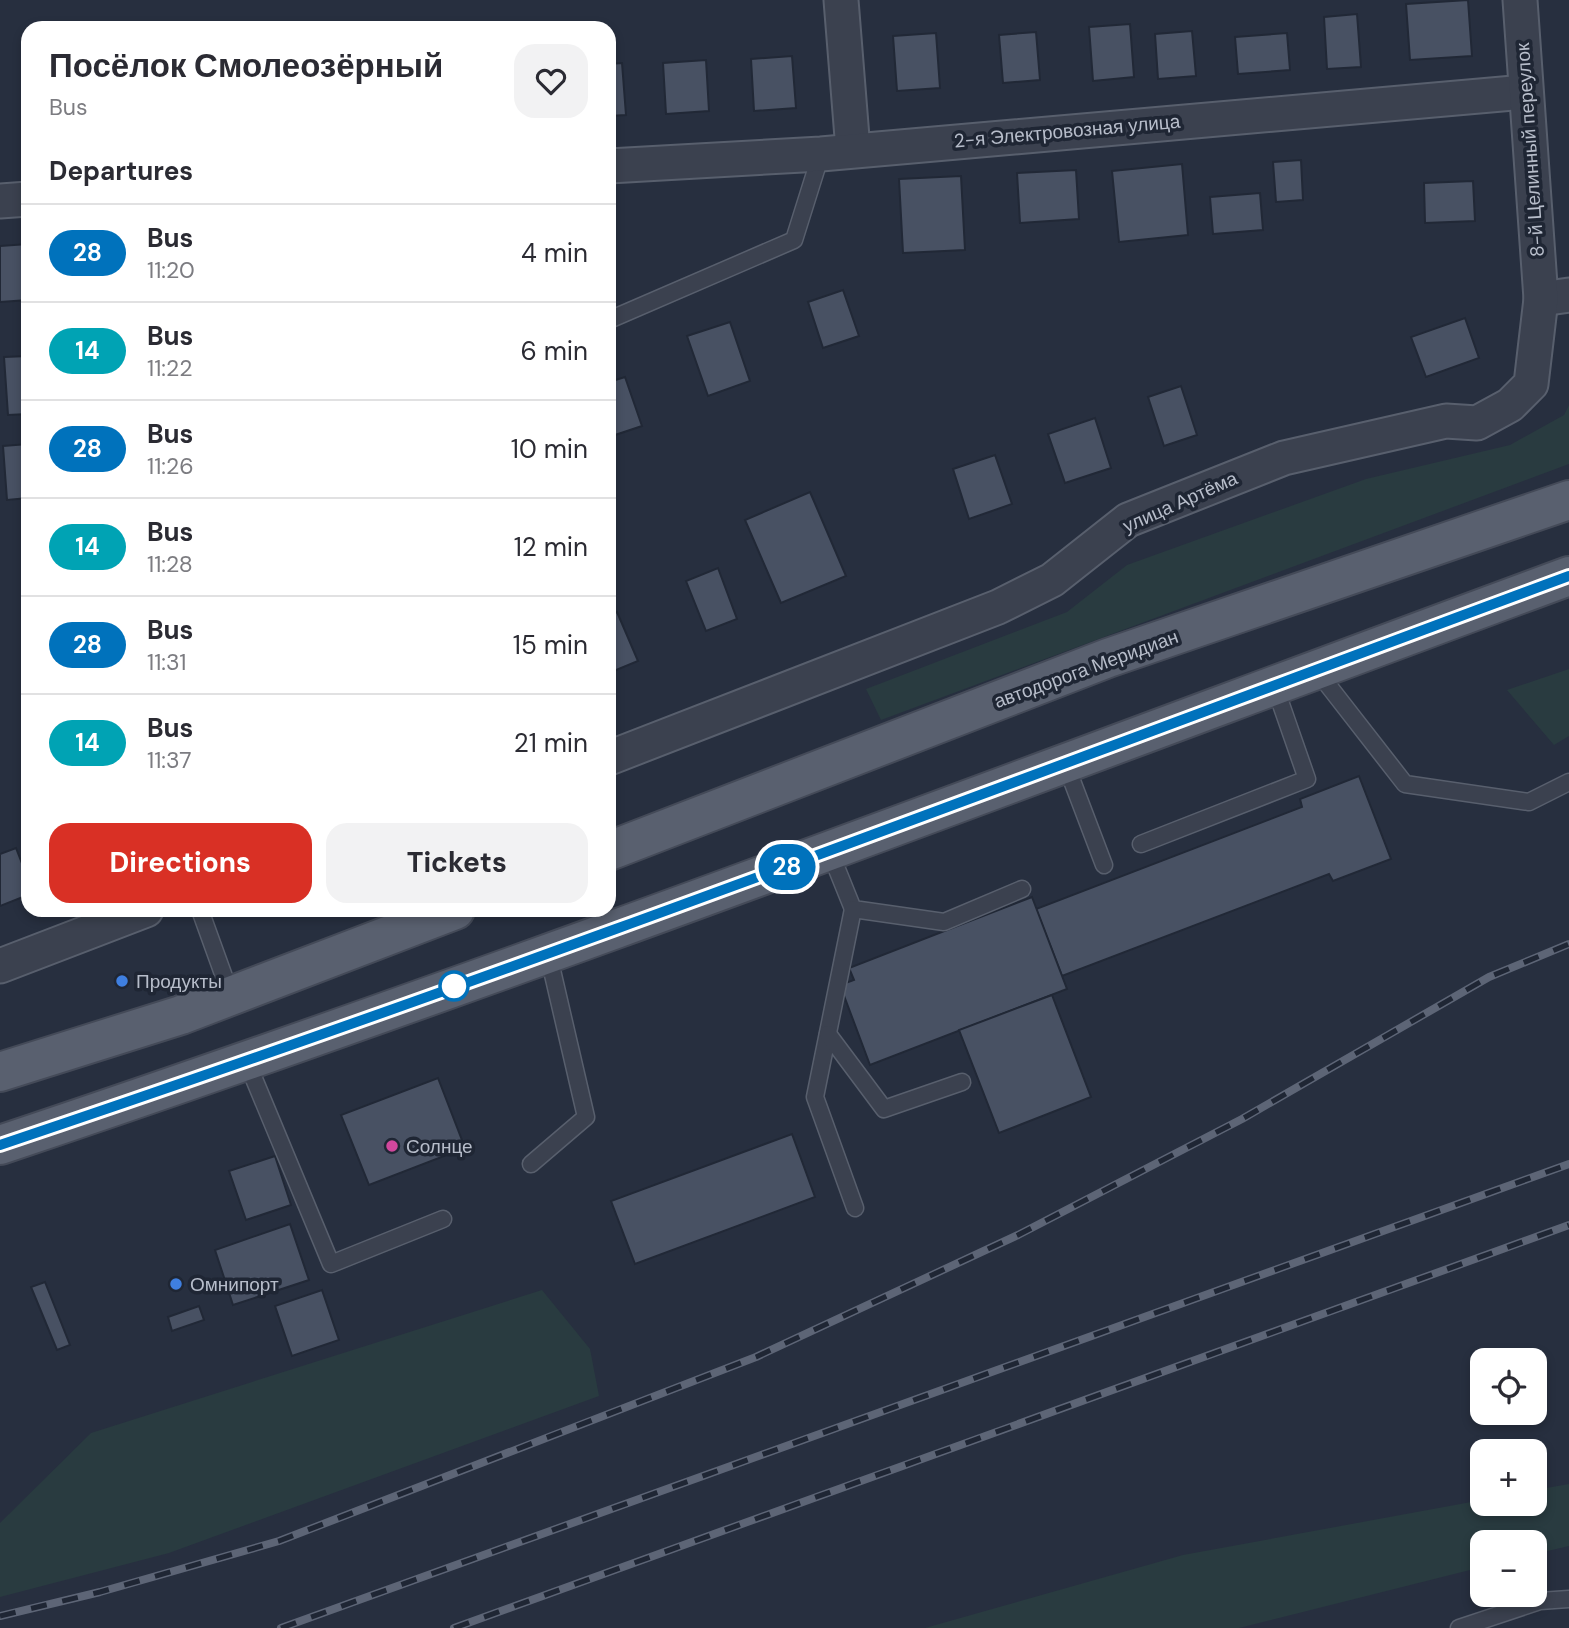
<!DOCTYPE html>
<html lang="en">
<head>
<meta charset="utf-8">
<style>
  :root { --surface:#fff; --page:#f2f2f3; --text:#2b2b33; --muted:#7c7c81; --line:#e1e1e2; --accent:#d93025 }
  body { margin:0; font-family:"DM Sans",sans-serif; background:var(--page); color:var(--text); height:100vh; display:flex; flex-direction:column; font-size:26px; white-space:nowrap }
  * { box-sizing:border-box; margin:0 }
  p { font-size:23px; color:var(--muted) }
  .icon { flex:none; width:38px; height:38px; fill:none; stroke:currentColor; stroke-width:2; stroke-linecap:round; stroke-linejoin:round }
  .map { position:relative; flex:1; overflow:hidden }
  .sheet { position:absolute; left:21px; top:21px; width:595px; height:896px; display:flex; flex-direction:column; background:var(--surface); border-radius:21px; box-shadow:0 4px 10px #0003 }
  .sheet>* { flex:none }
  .badge { padding:0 14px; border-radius:23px; font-size:24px; line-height:46px }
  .tools { position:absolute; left:1470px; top:1348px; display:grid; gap:14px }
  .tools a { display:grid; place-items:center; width:77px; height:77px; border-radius:14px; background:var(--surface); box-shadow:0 4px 10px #0003; font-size:35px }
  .map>.badge { position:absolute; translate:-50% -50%; box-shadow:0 0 0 4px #fff }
  h2 { padding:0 28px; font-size:26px; line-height:63px }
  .round { display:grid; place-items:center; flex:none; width:74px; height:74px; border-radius:21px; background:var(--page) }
  .head { display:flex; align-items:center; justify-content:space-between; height:119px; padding:0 28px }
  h1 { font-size:33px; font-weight:700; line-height:52px }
  .primary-button { display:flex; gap:14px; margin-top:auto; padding:14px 28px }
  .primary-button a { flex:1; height:80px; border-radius:21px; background:var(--accent); color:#fff; font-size:28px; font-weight:700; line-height:80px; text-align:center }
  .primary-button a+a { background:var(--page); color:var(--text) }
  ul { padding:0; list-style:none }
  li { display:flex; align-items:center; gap:21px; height:98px; padding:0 28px; border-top:2px solid var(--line) }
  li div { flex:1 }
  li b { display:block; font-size:26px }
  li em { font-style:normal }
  li .badge { min-width:77px; font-weight:700; text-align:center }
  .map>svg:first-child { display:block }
  .green { fill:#293b40 }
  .building { fill:#485163; stroke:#212836; stroke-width:2 }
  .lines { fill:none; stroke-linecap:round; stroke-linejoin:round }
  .lane-casing { stroke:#585f6d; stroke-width:19 }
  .street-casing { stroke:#585f6d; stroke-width:37 }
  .primary-casing { stroke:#444a58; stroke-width:42 }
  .lane { stroke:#3b414f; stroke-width:16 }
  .street { stroke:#3b414f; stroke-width:33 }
  .primary { stroke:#59606f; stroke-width:38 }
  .rail-casing { stroke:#5d6576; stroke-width:8 }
  .rail { stroke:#1f2634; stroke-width:5; stroke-dasharray:16; stroke-linecap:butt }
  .line-casing { stroke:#fff; stroke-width:16 }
  .line { stroke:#0072bc; stroke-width:10 }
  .shop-dot { fill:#3f7fe0; stroke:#1f2634; stroke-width:2.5 }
  .stop-dot { fill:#fff; stroke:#0072bc; stroke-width:3.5 }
  .hotel-dot { fill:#d1479c; stroke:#1f2634; stroke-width:2.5 }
  .labels { text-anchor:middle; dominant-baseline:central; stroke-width:7; stroke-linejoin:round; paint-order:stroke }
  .street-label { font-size:19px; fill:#b7bdca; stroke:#1f2634 }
  .poi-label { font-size:19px; fill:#b7bdca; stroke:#1f2634; text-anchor:start }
</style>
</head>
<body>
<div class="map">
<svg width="1569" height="1628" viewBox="0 0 1569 1628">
  <rect width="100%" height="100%" fill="#272f3f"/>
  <g class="green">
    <polygon points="1569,405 1569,464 881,720 866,689 1067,612 1127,565 1366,479 1510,445 1564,415"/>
    <polygon points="1569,669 1569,736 1554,745 1507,690"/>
    <polygon points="542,1290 590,1349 599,1396 169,1553 0,1597 0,1523 91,1433"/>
    <polygon points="1569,1484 1569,1546 1535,1554 1535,1542 1482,1542 1482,1567 1239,1628 925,1628 1183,1555 1482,1500 1482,1503 1535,1503 1535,1490"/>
  </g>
  <g class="building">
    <polygon points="1468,0 1472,56 1410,60 1406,4"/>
    <polygon points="1357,14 1361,67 1327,69 1324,17"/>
    <polygon points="1130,24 1134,77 1093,81 1089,27"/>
    <polygon points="1192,31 1196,76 1158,79 1155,34"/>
    <polygon points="1036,32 1040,80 1003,83 999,35"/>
    <polygon points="936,33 940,88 897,91 893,36"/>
    <polygon points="1287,33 1290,70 1238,74 1235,37"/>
    <polygon points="792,56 796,108 754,111 751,59"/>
    <polygon points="706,60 709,111 666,114 663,63"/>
    <polygon points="622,63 626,115 609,116 609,64"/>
    <polygon points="1301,160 1303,200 1276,202 1273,162"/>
    <polygon points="1182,164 1188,235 1119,242 1112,171"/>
    <polygon points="1076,170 1079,219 1020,223 1017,173"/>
    <polygon points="961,176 965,250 903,253 899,179"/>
    <polygon points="1473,181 1475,221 1425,223 1424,183"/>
    <polygon points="1260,193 1263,230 1213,234 1210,197"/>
    <polygon points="28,244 28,300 0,302 0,246"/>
    <polygon points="843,290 859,336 823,348 808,302"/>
    <polygon points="1465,318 1479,358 1426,377 1411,337"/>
    <polygon points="730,322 750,381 708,396 687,336"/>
    <polygon points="28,356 28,414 8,415 4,357"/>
    <polygon points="625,377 642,426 609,437 609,382"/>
    <polygon points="1181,386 1197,435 1164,446 1148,397"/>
    <polygon points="1095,418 1111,468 1065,483 1048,434"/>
    <polygon points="28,444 28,498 7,500 3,446"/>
    <polygon points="995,455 1012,504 969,519 953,469"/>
    <polygon points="810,492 846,576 781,603 745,520"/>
    <polygon points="718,568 737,619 706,631 686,581"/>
    <polygon points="617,612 638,661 609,673 609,615"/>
    <polygon points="1359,776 1391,859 1333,881 1329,874 1062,976 1036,909 1302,807 1300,799"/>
    <polygon points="16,848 28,879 28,895 0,906 0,854"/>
    <polygon points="1032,897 1067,989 870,1065 840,985 854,980 849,968"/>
    <polygon points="1052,995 1091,1097 999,1133 959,1030"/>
    <polygon points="438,1078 465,1148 369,1185 341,1115"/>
    <polygon points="792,1134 815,1197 635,1264 611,1201"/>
    <polygon points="275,1156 291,1205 246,1220 229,1171"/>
    <polygon points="290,1224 309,1280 233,1305 215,1250"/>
    <polygon points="45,1282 70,1345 57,1350 31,1287"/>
    <polygon points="322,1290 339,1340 292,1356 275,1306"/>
    <polygon points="199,1306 204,1320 172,1331 168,1317"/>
  </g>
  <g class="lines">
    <g class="lane-casing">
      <g id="lane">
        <polyline points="609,320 794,240 821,154"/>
        <polyline points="1317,671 1405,784 1529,802 1569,782"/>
        <polyline points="1066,765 1104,865"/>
        <polyline points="1141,844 1307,779 1275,687"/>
        <polyline points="830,852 853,909 944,922 1022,889"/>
        <polyline points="853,909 815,1097 855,1208"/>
        <polyline points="200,910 231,996"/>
        <polyline points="828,1034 884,1109 962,1082"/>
        <polyline points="247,1062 331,1264 443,1219"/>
        <polyline points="531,1164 586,1117 548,953"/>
        <polyline points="1459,1628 1540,1601 1569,1599"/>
      </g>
    </g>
    <g class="street-casing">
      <g id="street">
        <polyline points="841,0 853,150"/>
        <polyline points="609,166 821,154 1525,92"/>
        <polyline points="0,201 28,199"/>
        <polyline points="1541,299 1569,295"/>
        <polyline points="609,758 998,607 1052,580 1128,520 1284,458 1446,421 1477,423 1510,405 1531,384 1541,299 1520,0"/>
        <polyline points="0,966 146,910"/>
      </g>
    </g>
    <g class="primary-casing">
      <g id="primary">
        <polyline points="609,851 1108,658 1569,500"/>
        <polyline points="0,1072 181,1015 455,910"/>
        <path d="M0,1145C528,968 1047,769 1569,576"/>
      </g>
    </g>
    <use href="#lane" class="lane"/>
    <use href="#street" class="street"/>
    <use href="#primary" class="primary"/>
    <g class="rail-casing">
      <g id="rail">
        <polyline points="0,1616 100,1592 279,1541 756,1357 1018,1235 1242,1119 1489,977 1569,944"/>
        <polyline points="281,1628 1569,1164"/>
        <polyline points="454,1628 1569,1225"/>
      </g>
    </g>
    <use href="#rail" class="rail"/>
  </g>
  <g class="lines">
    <g class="line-casing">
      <path id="line" d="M0,1145C528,968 1047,769 1569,576"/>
    </g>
    <use href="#line" class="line"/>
  </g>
  <g class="shop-dot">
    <circle cx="122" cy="981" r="7"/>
    <circle cx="176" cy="1284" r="7"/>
  </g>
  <circle class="stop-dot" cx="454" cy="986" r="14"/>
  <circle class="hotel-dot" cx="392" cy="1146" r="7"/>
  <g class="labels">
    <g class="street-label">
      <text transform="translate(1067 131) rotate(-5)">2-я Электровозная улица</text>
      <text transform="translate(1530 150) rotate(-94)">8-й Целинный переулок</text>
      <text transform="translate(1180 502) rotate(-24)">улица Артёма</text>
      <text transform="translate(1086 669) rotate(-20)">автодорога Меридиан</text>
    </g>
    <g class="poi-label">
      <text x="136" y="981">Продукты</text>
      <text x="406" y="1146">Солнце</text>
      <text x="190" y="1284">Омнипорт</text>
    </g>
  </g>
</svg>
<div class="tools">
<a><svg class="icon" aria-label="locate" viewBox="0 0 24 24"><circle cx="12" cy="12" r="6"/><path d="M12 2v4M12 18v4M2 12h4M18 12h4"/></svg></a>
<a>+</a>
<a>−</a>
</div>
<b class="badge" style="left:787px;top:867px;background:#0072bc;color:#fff">28</b>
<section class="sheet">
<div class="head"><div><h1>Посёлок Смолеозёрный</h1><p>Bus</p></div><a class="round"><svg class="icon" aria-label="heart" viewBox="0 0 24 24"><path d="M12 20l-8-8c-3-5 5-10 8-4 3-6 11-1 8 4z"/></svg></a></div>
<h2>Departures</h2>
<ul>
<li><span class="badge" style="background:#0072bc;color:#fff">28</span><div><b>Bus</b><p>11:20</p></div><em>4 min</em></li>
<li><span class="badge" style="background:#00a3b4;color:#fff">14</span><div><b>Bus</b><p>11:22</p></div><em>6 min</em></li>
<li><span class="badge" style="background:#0072bc;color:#fff">28</span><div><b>Bus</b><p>11:26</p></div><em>10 min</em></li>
<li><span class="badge" style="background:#00a3b4;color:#fff">14</span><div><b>Bus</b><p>11:28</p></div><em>12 min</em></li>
<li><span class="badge" style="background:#0072bc;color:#fff">28</span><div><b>Bus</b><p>11:31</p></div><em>15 min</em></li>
<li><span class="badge" style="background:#00a3b4;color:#fff">14</span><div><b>Bus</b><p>11:37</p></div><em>21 min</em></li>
</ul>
<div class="primary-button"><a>Directions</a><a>Tickets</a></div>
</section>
</div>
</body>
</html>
